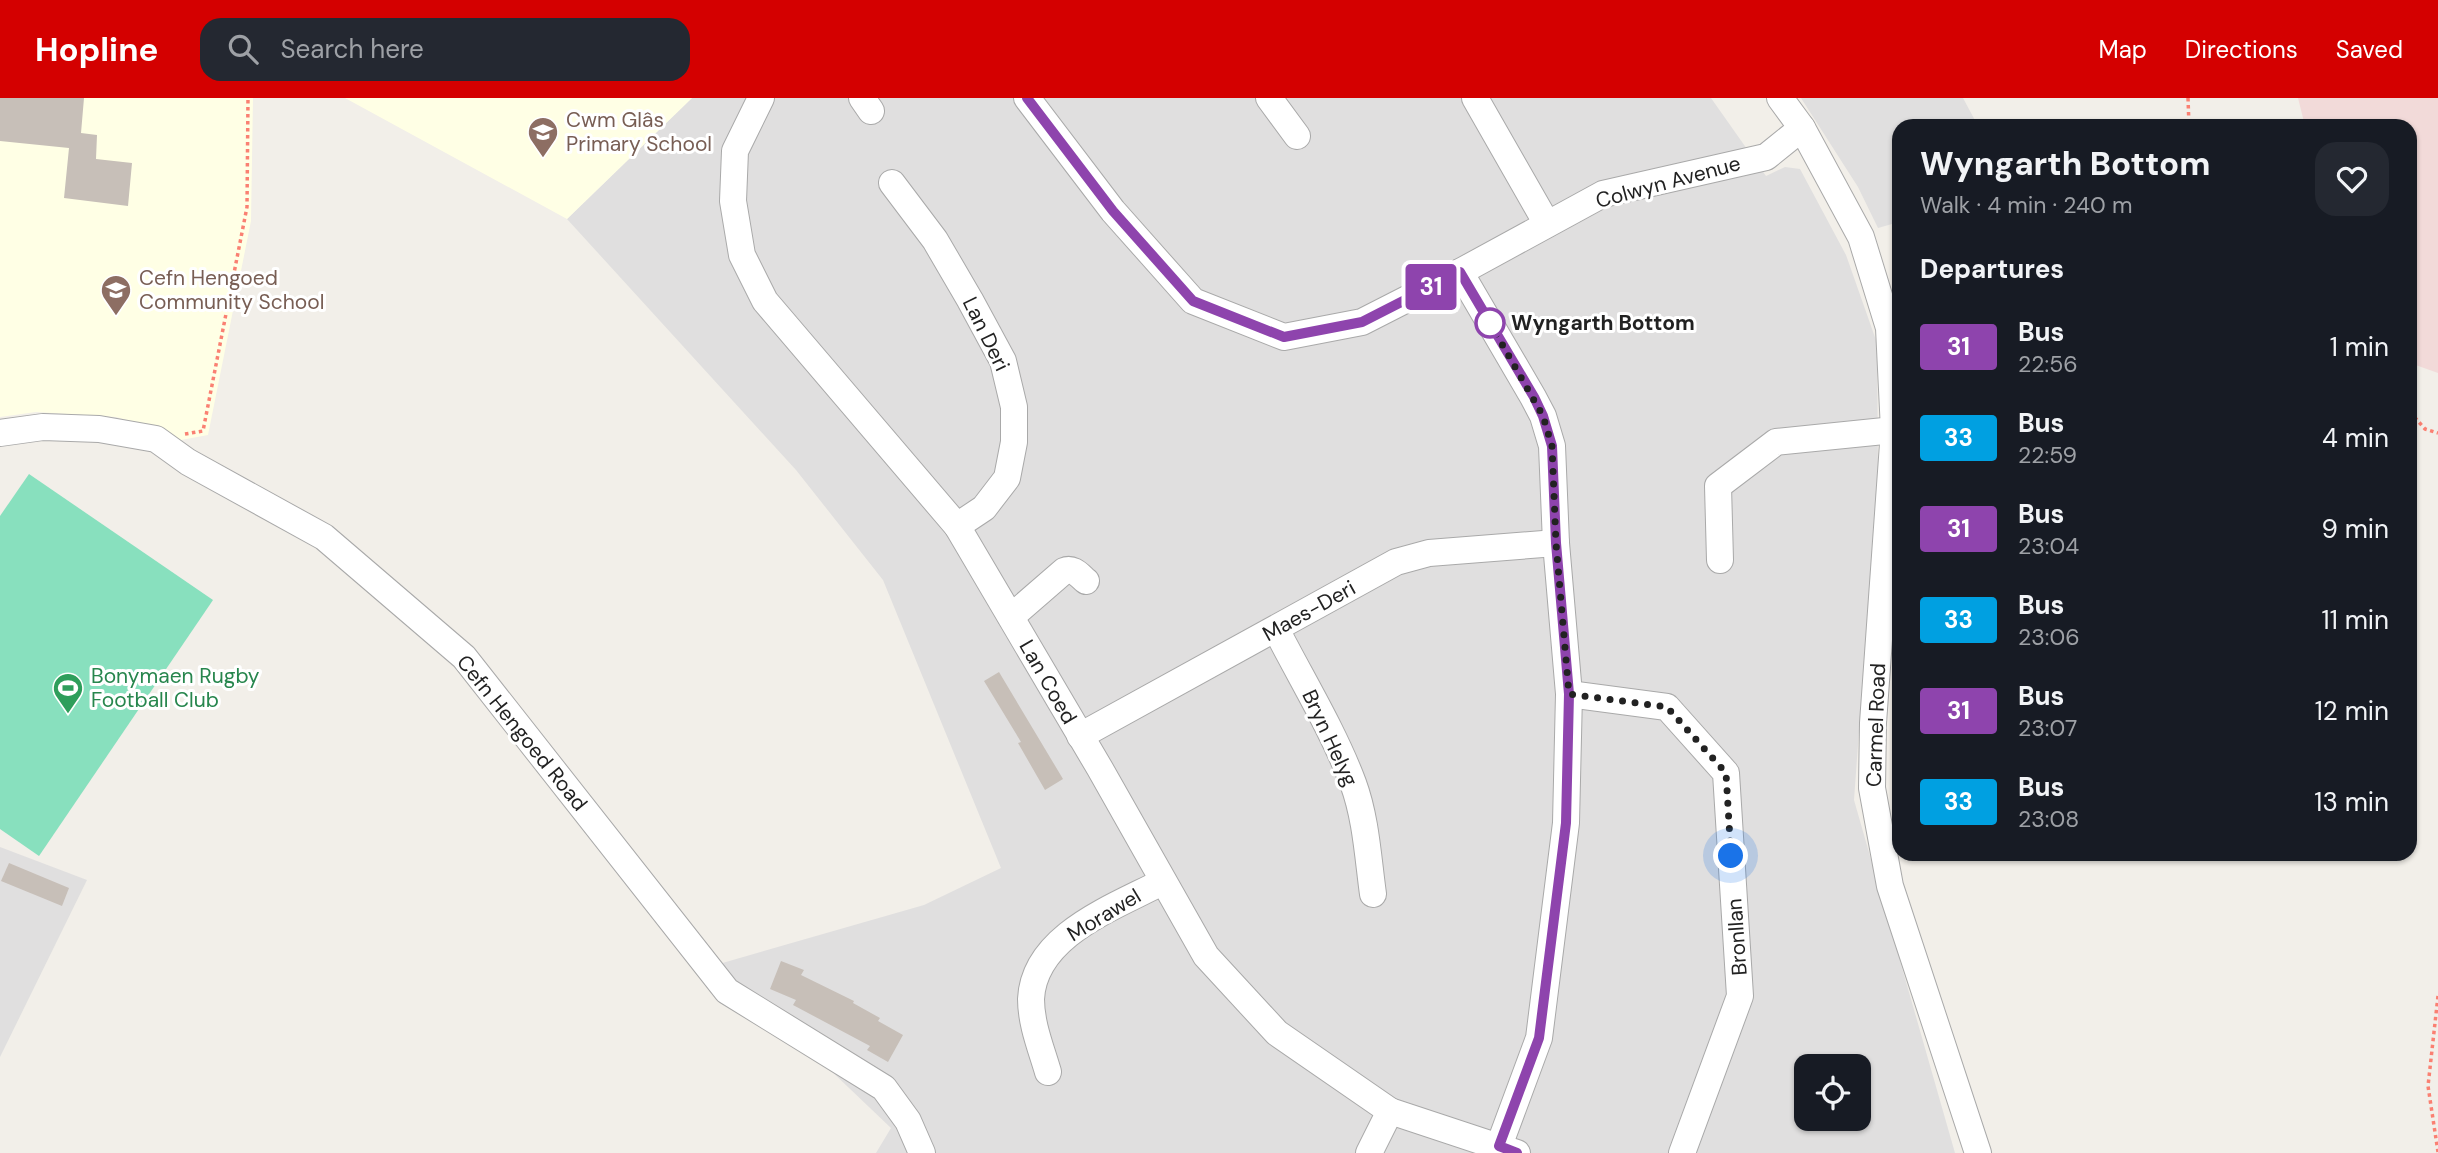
<!DOCTYPE html>
<html lang="en">
<head>
<meta charset="utf-8">
<style>
  :root { --surface:#171b24; --page:#242831; --text:#f1f3f6; --muted:#9ea1a6; --accent:#d40000 }
  body { margin:0; font-family:"DM Sans",sans-serif; background:var(--page); color:var(--text); height:100vh; display:flex; flex-direction:column; font-size:26px; white-space:nowrap }
  * { box-sizing:border-box; margin:0 }
  p { font-size:23px; color:var(--muted) }
  .icon { flex:none; width:38px; height:38px; fill:none; stroke:currentColor; stroke-width:2; stroke-linecap:round; stroke-linejoin:round }
  .map { position:relative; flex:1; overflow:hidden }
  .panel { position:absolute; left:1892px; top:21px; width:525px; height:742px; display:flex; flex-direction:column; background:var(--surface); border-radius:21px; box-shadow:0 2px 5px #0004 }
  .panel>* { flex:none }
  .badge { padding:0 14px; border-radius:5px; font-size:24px; line-height:46px }
  .tools { position:absolute; left:1794px; top:956px; display:grid; gap:14px }
  .tools a { display:grid; place-items:center; width:77px; height:77px; border-radius:14px; background:var(--surface); box-shadow:0 2px 5px #0004; font-size:35px }
  .you { position:absolute; width:35px; height:35px; margin:-18px; border:5px solid #fff; border-radius:50%; background:#1a73e8; box-shadow:0 0 0 10px #1a73e833 }
  .map>.badge { position:absolute; translate:-50% -50%; box-shadow:0 0 0 4px #fff }
  h2 { padding:0 28px; font-size:26px; line-height:63px }
  .round { display:grid; place-items:center; flex:none; width:74px; height:74px; border-radius:21px; background:var(--page) }
  .overview { display:flex; align-items:center; justify-content:space-between; height:119px; padding:0 28px }
  h1 { font-size:33px; font-weight:800; line-height:52px }
  ul { padding:0; list-style:none }
  li { display:flex; align-items:center; gap:21px; height:91px; padding:0 28px }
  li div { flex:1 }
  li b { display:block; font-size:26px }
  li em { font-style:normal }
  li .badge { min-width:77px; font-weight:700; text-align:center }
  header { display:flex; align-items:center; gap:42px; box-sizing:border-box; height:98px; padding:0 35px; background:var(--accent); color:#fff }
  header strong { font-size:33px }
  nav { display:flex; gap:38px; margin-inline-start:auto; font-size:24px }
  .search { width:490px; height:63px; background:var(--page); display:flex; align-items:center; gap:18px; box-sizing:border-box; padding:0 24px; border-radius:21px; color:var(--muted); font-size:26px }
  .map>svg:first-child { display:block }
  .residential { fill:#e0dfdf; fill-rule:evenodd }
  .commercial { fill:#f2dad9 }
  .education { fill:#ffffe5 }
  .pitch { fill:#88e0be }
  .building { fill:#c7bfb8 }
  .lines { fill:none; stroke-linecap:round; stroke-linejoin:round }
  .minor-casing { stroke:#a9a9a9; stroke-width:28 }
  .path { stroke:#fa8072; stroke-width:3.5; stroke-dasharray:3.5 3.5; stroke-linecap:butt }
  .minor { stroke:#fff; stroke-width:26 }
  .line-casing { stroke:#fff; stroke-width:16 }
  .line { stroke:#8e44ad; stroke-width:10 }
  .walk { stroke:#222; stroke-width:7; stroke-dasharray:0 12.6 }
  .stop-dot { fill:#fff; stroke:#8e44ad; stroke-width:3.5 }
  .labels { text-anchor:middle; dominant-baseline:central; stroke-width:6; stroke-linejoin:round; paint-order:stroke }
  .education-label { font-size:21px; fill:#785e54; stroke:#fff; text-anchor:start }
  .street-label { font-size:21px; fill:#222; stroke:#fff }
  .stop-label { font-size:21px; font-weight:bold; fill:#222; stroke:#fff; text-anchor:start }
  .leisure-label { font-size:21px; fill:#27864d; stroke:#fff; text-anchor:start }
</style>
</head>
<body>
<header>
<strong>Hopline</strong>
<div class="search"><svg class="icon" aria-label="search" viewBox="0 0 24 24"><circle cx="10" cy="10" r="6"/><path d="M15 15l6 6"/></svg>Search here</div>
<nav><a>Map</a><a>Directions</a><a>Saved</a></nav>
</header>
<div class="map">
<svg width="2438" height="1055" viewBox="0 0 2438 1055">
  <rect width="100%" height="100%" fill="#f2efe9"/>
  <g class="residential">
    <path d="M692,0H1711L1766,78L1785,69L1800,71L1846,157L1877,245L1878,371L1854,702L1955,1055H876L891,1030L719,866L924,807L1001,770L883,482L796,372L567,121ZM1806,968H1858V1020H1806Z"/>
    <polygon points="1801,0 1963,0 1978,28 1899,28 1899,124 1878,130 1858,89"/>
    <polygon points="0,749 87,782 0,959"/>
  </g>
  <polygon class="commercial" points="2298,0 2438,0 2438,275 2410,265 2410,28 2305,28"/>
  <g class="education">
    <polygon points="0,0 253,0 251,123 208,337 181,342 160,331 116,319 36,314 0,319"/>
    <polygon points="345,0 692,0 567,121"/>
  </g>
  <polygon class="pitch" points="29,376 213,502 39,758 0,731 0,418"/>
  <g class="building">
    <polygon points="0,0 84,0 81,35 97,37 96,61 132,65 128,108 64,100 69,50 0,43"/>
    <polygon points="999,574 1063,681 1045,692 1018,645 1021,644 984,583"/>
    <polygon points="9,765 69,790 62,808 1,783"/>
    <polygon points="781,863 804,872 801,877 854,903 853,905 880,920 878,923 903,937 888,964 867,952 870,948 793,907 796,902 770,891"/>
  </g>
  <g class="lines">
    <g class="minor-casing">
      <g id="minor">
        <polyline points="761,0 735,53 733,103 742,157 765,203 957,428 1099,669 1206,858 1277,935 1390,1013 1517,1055"/>
        <polyline points="862,0 871,13"/>
        <polyline points="1027,0 1113,113 1193,203 1284,239 1362,224 1460,174 1603,96 1766,59 1802,30"/>
        <polyline points="1269,0 1297,38"/>
        <polyline points="1475,0 1547,126"/>
        <polyline points="1780,0 1802,30 1861,139 1889,230 1894,332 1873,625 1872,690 1890,788 1978,1055"/>
        <polyline points="892,85 935,142 970,202 1003,263 1014,309 1014,344 1007,380 984,410 957,428"/>
        <polyline points="1460,174 1533,299 1543,318 1552,348 1556,445 1569,596 1566,725 1539,940 1499,1048"/>
        <polyline points="0,335 43,329 99,331 156,341 188,364 324,439 464,559 727,893 884,990 908,1023 922,1055"/>
        <polyline points="1720,462 1718,388 1776,344 1894,332"/>
        <path d="M1011,519L1064,473C1073,469 1079,477 1086,483"/>
        <path d="M1276,531C1302,582 1333,632 1353,685C1366,720 1368,760 1373,796"/>
        <polyline points="1569,596 1667,609 1726,675 1740,898 1682,1055"/>
        <polyline points="1080,638 1396,464 1429,455 1556,445"/>
        <path d="M1048,974C1041,950 1031,926 1031,901C1034,837 1115,809 1162,784"/>
        <polyline points="1369,1055 1390,1013"/>
      </g>
    </g>
    <g class="path">
      <polyline points="2188,0 2189,28"/>
      <polyline points="2410,314 2425,331 2438,335"/>
      <polyline points="185,336 203,333 247,109 248,0"/>
      <polyline points="2438,898 2428,988 2438,1054"/>
    </g>
    <use href="#minor" class="minor"/>
  </g>
  <g class="lines">
    <g class="line-casing">
      <polyline id="line" points="1027,0 1113,113 1193,203 1284,239 1362,224 1460,174 1534,299 1543,318 1552,348 1556,445 1569,596 1566,725 1539,940 1499,1048 1517,1055"/>
    </g>
    <use href="#line" class="line"/>
    <polyline class="walk" points="1490,225 1543,318 1552,348 1556,445 1569,596 1667,609 1726,675 1731,758"/>
  </g>
  <defs>
    <g id="school-pin" transform="scale(1.575)"><path d="M0 17L-7.5 6A9.5 9.5 0 1 1 7.5 6Z" fill="#8d6e63" stroke="#fff"/><path d="M0-5L7-2L0 1L-7-2ZM-4 1L0 2.5L4 1V4Q0 6-4 4Z" fill="#fff"/></g>
    <g id="stadium-pin" transform="scale(1.575)"><path d="M0 17L-7.5 6A9.5 9.5 0 1 1 7.5 6Z" fill="#2e9e5b" stroke="#fff"/><path d="M0-5a6.5 5 0 1 0 0 10a6.5 5 0 1 0 0-10ZM-3.5-1.8h7v3.6h-7Z" fill="#fff"/></g>
  </defs>
  <g fill-rule="evenodd">
    <use href="#school-pin" x="543" y="34"/>
    <use href="#school-pin" x="116" y="192"/>
    <use href="#stadium-pin" x="68" y="590"/>
  </g>
  <circle class="stop-dot" cx="1490" cy="225" r="14"/>
  <g class="labels">
    <g class="education-label">
      <text x="566" y="22">Cwm Glâs<tspan x="566" dy="24">Primary School</tspan></text>
      <text x="139" y="180">Cefn Hengoed<tspan x="139" dy="24">Community School</tspan></text>
    </g>
    <g class="street-label">
      <text transform="translate(1668 84) rotate(-15)">Colwyn Avenue</text>
      <text transform="translate(986 236) rotate(64)">Lan Deri</text>
      <text transform="translate(1309 513) rotate(-29)">Maes-Deri</text>
      <text transform="translate(1048 584) rotate(60)">Lan Coed</text>
      <text transform="translate(1876 627) rotate(-88)">Carmel Road</text>
      <text transform="translate(522 635) rotate(51)">Cefn Hengoed Road</text>
      <text transform="translate(1330 640) rotate(65)">Bryn Helyg</text>
      <text transform="translate(1104 817) rotate(-31)">Morawel</text>
      <text transform="translate(1737 839) rotate(-94)">Bronllan</text>
    </g>
    <g class="stop-label">
      <text x="1511" y="225">Wyngarth Bottom</text>
    </g>
    <g class="leisure-label">
      <text x="91" y="578">Bonymaen Rugby<tspan x="91" dy="24">Football Club</tspan></text>
    </g>
  </g>
</svg>
<div class="tools">
<a><svg class="icon" aria-label="locate" viewBox="0 0 24 24"><circle cx="12" cy="12" r="6"/><path d="M12 2v4M12 18v4M2 12h4M18 12h4"/></svg></a>
</div>
<div class="you" style="left:1731px;top:758px"></div>
<b class="badge" style="left:1431px;top:189px;background:#8e44ad;color:#fff">31</b>
<section class="panel">
<div class="overview"><div><h1>Wyngarth Bottom</h1><p>Walk · 4 min · 240 m</p></div><a class="round"><svg class="icon" aria-label="heart" viewBox="0 0 24 24"><path d="M12 20l-8-8c-3-5 5-10 8-4 3-6 11-1 8 4z"/></svg></a></div>
<h2>Departures</h2>
<ul>
<li><span class="badge" style="background:#8e44ad;color:#fff">31</span><div><b>Bus</b><p>22:56</p></div><em>1 min</em></li>
<li><span class="badge" style="background:#00a0e1;color:#fff">33</span><div><b>Bus</b><p>22:59</p></div><em>4 min</em></li>
<li><span class="badge" style="background:#8e44ad;color:#fff">31</span><div><b>Bus</b><p>23:04</p></div><em>9 min</em></li>
<li><span class="badge" style="background:#00a0e1;color:#fff">33</span><div><b>Bus</b><p>23:06</p></div><em>11 min</em></li>
<li><span class="badge" style="background:#8e44ad;color:#fff">31</span><div><b>Bus</b><p>23:07</p></div><em>12 min</em></li>
<li><span class="badge" style="background:#00a0e1;color:#fff">33</span><div><b>Bus</b><p>23:08</p></div><em>13 min</em></li>
</ul>
</section>
</div>
</body>
</html>
